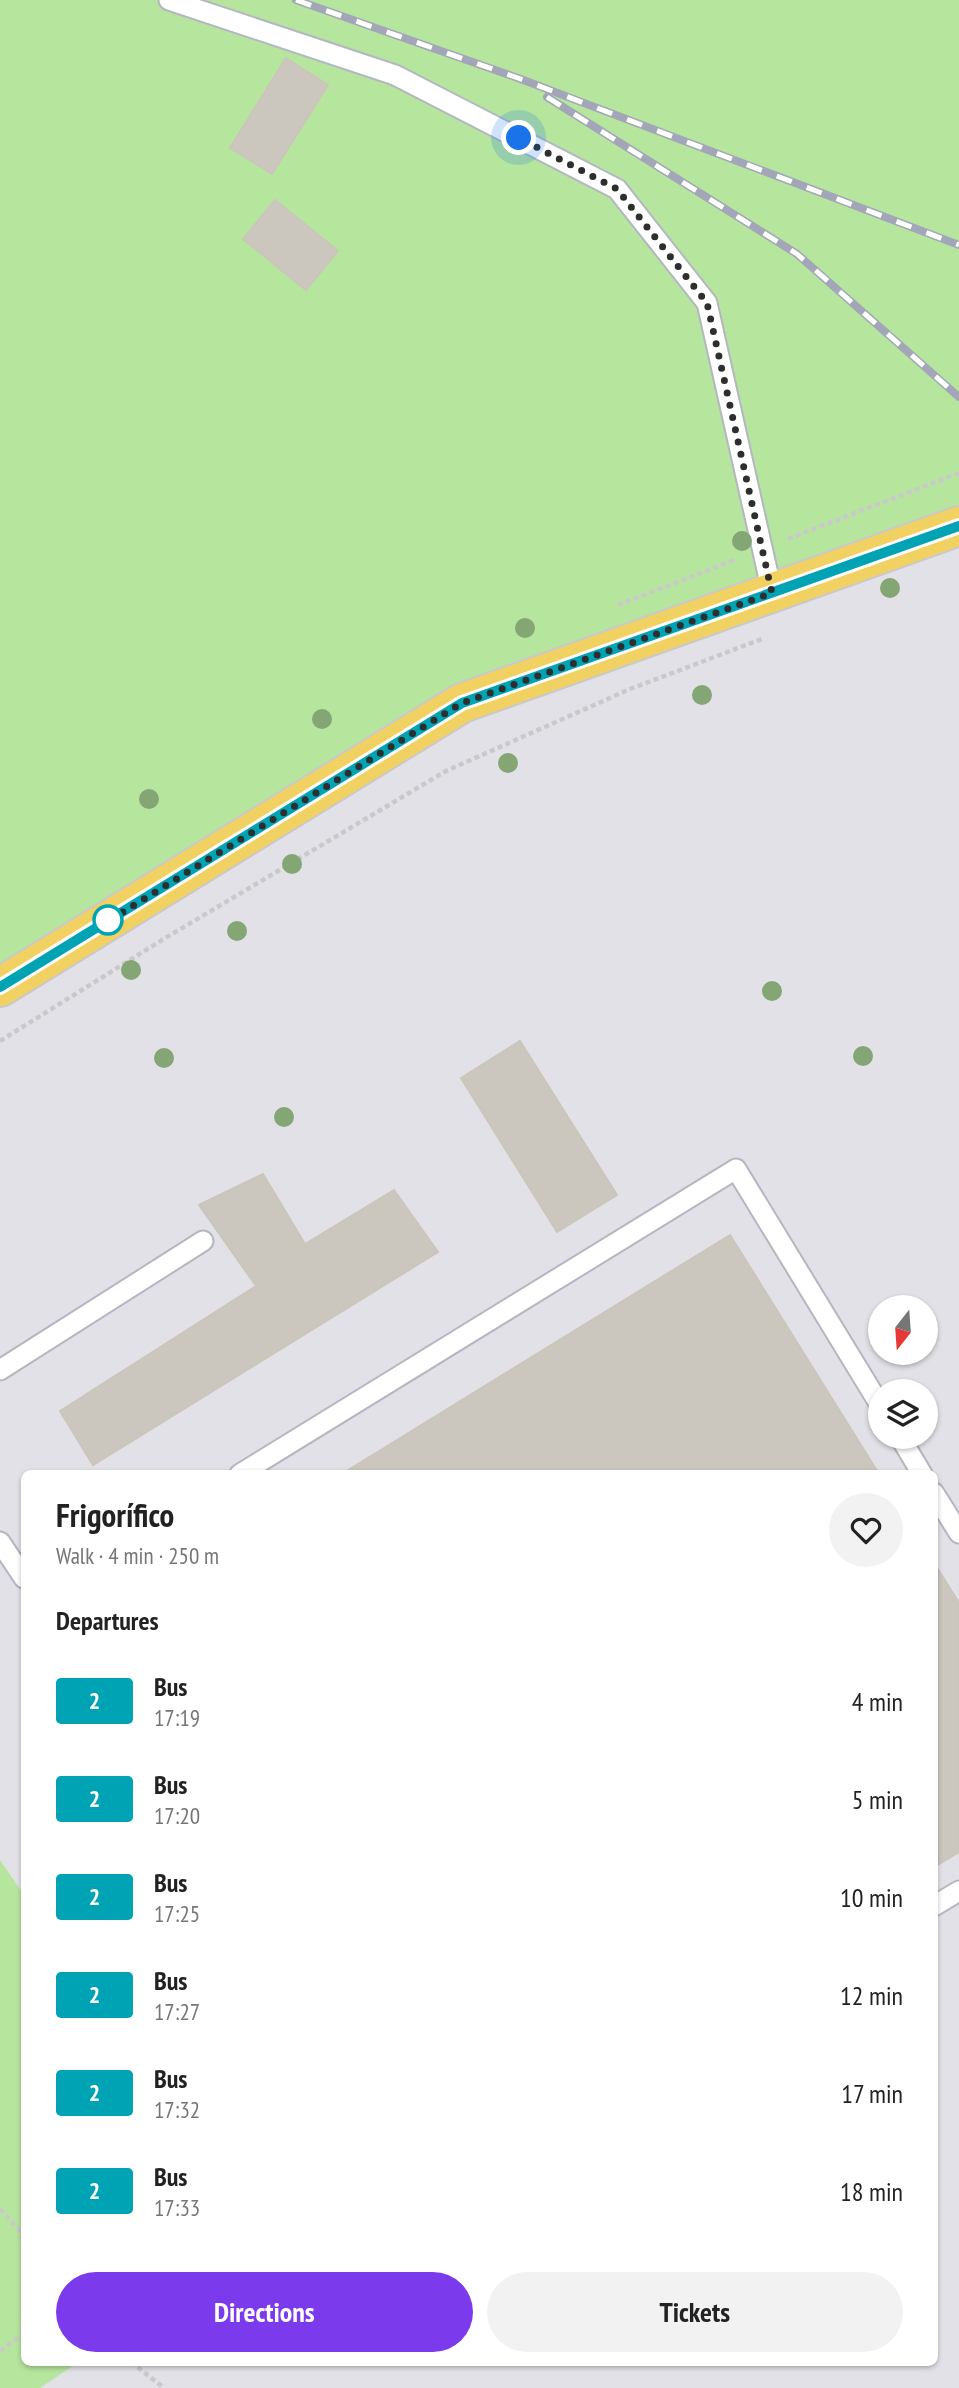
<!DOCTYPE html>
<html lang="en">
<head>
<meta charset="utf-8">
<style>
  :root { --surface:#fff; --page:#f2f2f2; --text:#222; --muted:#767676; --accent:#7c3aed }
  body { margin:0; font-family:"PT Sans Narrow",sans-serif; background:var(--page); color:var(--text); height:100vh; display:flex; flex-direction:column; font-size:26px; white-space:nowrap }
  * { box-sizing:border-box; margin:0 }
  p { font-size:23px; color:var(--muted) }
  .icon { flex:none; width:38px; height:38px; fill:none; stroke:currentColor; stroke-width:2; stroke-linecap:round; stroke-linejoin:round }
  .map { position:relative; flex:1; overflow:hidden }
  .details { position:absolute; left:21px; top:1470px; width:917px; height:896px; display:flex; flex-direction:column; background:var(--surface); border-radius:10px; box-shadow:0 2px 5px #0004 }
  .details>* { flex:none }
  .badge { padding:0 14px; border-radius:5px; font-size:24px; line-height:46px }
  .needle { width:46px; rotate:197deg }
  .controls { position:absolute; left:868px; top:1295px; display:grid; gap:14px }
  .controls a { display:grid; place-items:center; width:70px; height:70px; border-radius:50%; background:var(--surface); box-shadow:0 2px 5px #0004; font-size:35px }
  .you { position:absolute; width:35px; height:35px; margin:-18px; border:5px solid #fff; border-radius:50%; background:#1a73e8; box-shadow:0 0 0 10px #1a73e833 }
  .map>.badge { position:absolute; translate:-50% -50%; box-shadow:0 0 0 4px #fff }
  h2 { padding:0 35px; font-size:26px; line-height:63px }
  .round { display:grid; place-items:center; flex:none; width:74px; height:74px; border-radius:37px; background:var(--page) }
  .head { display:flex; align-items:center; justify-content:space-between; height:119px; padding:0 35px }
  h1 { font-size:33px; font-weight:600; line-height:52px }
  .button { display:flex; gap:14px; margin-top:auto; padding:14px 35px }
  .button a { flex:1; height:80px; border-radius:42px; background:var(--accent); color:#fff; font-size:28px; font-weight:600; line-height:80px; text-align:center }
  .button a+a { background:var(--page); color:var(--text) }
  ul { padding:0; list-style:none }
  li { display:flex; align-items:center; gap:21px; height:98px; padding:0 35px }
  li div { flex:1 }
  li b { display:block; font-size:26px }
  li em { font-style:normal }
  li .badge { min-width:77px; font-weight:700; text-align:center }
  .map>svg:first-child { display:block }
  .industrial { fill:#e3e1e8; fill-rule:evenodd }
  .green { fill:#b6e59e }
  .building { fill:#cbc7bf; stroke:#cbc5ba; stroke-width:2 }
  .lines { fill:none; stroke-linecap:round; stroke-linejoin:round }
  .service-casing { stroke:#b4b7c1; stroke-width:23 }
  .primary-casing { stroke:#c9c9c9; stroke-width:42 }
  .path { stroke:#c9c9c9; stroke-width:4.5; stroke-dasharray:5 3.5; stroke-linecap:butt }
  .service { stroke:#fff; stroke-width:19 }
  .primary { stroke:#f2d163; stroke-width:38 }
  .rail-casing { stroke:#a3a6b8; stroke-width:8 }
  .rail { stroke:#fff; stroke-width:5; stroke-dasharray:16; stroke-linecap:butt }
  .tree { fill:#84a574 }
  .line-casing { stroke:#fff; stroke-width:16 }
  .line { stroke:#00a3b4; stroke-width:10 }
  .walk { stroke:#2e2e2e; stroke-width:7; stroke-dasharray:0 12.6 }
  .stop-dot { fill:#fff; stroke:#00a3b4; stroke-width:3.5 }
</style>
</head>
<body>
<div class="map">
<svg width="959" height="2388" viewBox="0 0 959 2388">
  <rect width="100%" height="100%" fill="#efe9e1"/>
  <path class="industrial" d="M959,0V2388H40L77,2362H934V1474H24V1903L0,1868V987ZM880,1307H926V1353H880ZM880,1391H926V1437H880Z"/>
  <g class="green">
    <polygon points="0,0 959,0 959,525 462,703 0,986"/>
    <polygon points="0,1860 24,1895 24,2362 77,2363 40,2388 0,2388"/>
  </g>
  <g class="building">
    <polygon points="286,58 328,85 272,174 230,148"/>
    <polygon points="275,200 338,251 306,290 243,239"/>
    <polygon points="520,1041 617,1195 557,1232 461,1078"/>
    <polygon points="263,1174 305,1244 394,1190 438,1252 93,1465 60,1411 256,1286 199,1205"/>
    <polygon points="730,1235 879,1474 342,1474"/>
    <polygon points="934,1563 959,1603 959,1852 934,1867"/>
  </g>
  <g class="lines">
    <g class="service-casing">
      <g id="service">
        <polyline points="169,0 395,75 617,189 707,303 772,592"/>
        <polyline points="0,1370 203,1241"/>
        <polyline points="900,1437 922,1474"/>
        <polyline points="240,1474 736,1169 880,1405"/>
        <polyline points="934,1493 959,1533"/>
        <polyline points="0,1542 24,1578"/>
        <polyline points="934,1906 959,1891"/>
      </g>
    </g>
    <g class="primary-casing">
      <polyline id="primary" points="0,987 462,703 959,526"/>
    </g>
    <g class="path">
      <polyline points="788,539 959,473"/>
      <polyline points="618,605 737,559"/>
      <polyline points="0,1041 162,940 446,771 630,689 762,639"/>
      <polyline points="0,2209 18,2229 24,2241"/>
      <polyline points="0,2351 24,2333"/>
      <polyline points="131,2362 164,2388"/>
    </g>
    <use href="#service" class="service"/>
    <use href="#primary" class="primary"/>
    <g class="rail-casing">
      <g id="rail">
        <polyline points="296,0 518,78 959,245"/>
        <polyline points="547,97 797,254 959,397"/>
      </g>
    </g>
    <use href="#rail" class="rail"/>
  </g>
  <g class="tree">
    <circle cx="742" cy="541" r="10"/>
    <circle cx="890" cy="588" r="10"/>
    <circle cx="525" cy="628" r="10"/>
    <circle cx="702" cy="695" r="10"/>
    <circle cx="322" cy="719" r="10"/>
    <circle cx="508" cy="763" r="10"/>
    <circle cx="149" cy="799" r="10"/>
    <circle cx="292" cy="864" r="10"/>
    <circle cx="237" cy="931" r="10"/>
    <circle cx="131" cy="970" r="10"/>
    <circle cx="772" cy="991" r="10"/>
    <circle cx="863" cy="1056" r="10"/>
    <circle cx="164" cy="1058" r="10"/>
    <circle cx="284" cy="1117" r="10"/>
  </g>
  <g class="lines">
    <g class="line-casing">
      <polyline id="line" points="0,987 462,703 959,526"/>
    </g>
    <use href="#line" class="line"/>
    <polyline class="walk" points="108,920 105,923 462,703 772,593 707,303 617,189 519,138"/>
  </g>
  <circle class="stop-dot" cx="108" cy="920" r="14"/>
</svg>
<div class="controls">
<a><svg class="needle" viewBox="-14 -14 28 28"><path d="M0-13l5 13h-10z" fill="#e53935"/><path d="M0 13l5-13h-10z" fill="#767676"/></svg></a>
<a><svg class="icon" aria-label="layers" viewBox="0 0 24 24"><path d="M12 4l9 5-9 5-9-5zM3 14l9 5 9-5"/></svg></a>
</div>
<div class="you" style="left:519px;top:138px"></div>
<section class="details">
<div class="head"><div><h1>Frigorífico</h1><p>Walk · 4 min · 250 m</p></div><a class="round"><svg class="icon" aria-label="heart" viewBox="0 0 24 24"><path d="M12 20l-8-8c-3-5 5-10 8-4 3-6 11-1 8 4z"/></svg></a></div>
<h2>Departures</h2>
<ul>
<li><span class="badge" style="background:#00a3b4;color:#fff">2</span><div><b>Bus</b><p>17:19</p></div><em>4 min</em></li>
<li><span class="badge" style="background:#00a3b4;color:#fff">2</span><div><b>Bus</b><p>17:20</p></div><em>5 min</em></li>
<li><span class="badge" style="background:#00a3b4;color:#fff">2</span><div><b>Bus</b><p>17:25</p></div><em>10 min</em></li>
<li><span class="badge" style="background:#00a3b4;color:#fff">2</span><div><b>Bus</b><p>17:27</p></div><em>12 min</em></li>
<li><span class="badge" style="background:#00a3b4;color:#fff">2</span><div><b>Bus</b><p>17:32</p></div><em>17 min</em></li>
<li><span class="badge" style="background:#00a3b4;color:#fff">2</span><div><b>Bus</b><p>17:33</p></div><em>18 min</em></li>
</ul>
<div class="button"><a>Directions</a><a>Tickets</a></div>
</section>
</div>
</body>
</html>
